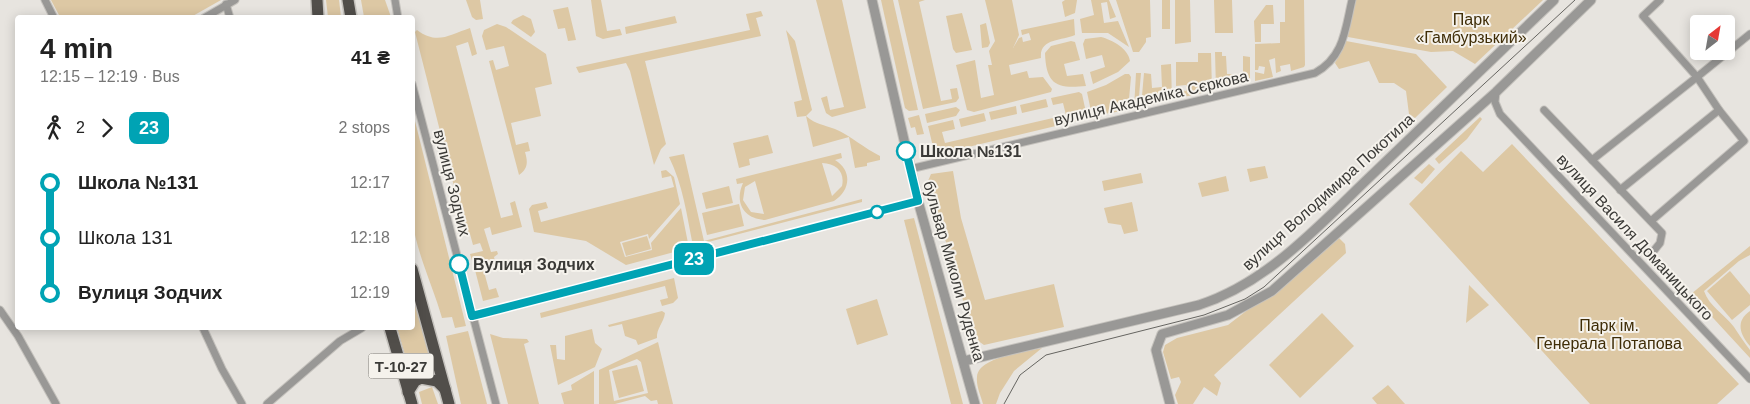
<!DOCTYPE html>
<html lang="en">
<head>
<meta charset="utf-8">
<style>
  :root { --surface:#fff; --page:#f2f2f2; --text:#222; --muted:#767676 }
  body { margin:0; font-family:Helvetica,sans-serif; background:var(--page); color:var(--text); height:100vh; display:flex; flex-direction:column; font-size:19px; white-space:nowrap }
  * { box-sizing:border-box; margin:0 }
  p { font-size:16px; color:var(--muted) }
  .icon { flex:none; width:28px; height:28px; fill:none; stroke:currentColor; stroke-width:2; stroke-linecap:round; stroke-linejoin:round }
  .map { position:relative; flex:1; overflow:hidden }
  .side { position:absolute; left:15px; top:15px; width:400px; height:315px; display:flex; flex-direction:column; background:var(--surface); border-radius:5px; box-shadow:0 2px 12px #0003 }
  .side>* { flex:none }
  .badge { padding:0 10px; border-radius:8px; font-size:18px; line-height:32px }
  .needle { width:32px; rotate:31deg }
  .controls { position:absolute; left:1690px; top:15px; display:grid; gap:10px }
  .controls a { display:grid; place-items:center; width:45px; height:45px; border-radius:5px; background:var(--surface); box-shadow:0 2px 12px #0003; font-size:25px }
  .map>.badge { position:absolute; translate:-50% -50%; box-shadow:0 0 0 2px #fff }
  .legs { display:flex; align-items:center; gap:8px; height:55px; padding:0 25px; font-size:16px }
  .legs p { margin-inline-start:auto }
  .summary { display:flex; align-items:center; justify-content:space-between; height:85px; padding:0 25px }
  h1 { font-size:28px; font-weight:700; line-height:38px }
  ul { padding:0 25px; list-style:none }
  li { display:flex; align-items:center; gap:18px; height:55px; font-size:19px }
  li i { display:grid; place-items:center; width:8px; height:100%; margin:0 6px; background:currentColor }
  li i::after { content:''; width:12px; height:12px; margin:-6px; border:4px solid; border-radius:50%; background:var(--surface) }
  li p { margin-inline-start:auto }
  li:first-child i { background:linear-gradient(#0000 50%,currentColor 0) }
  li:last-child i { background:linear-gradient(currentColor 50%,#0000 0) }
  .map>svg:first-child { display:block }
  .green { fill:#ddc8a4; fill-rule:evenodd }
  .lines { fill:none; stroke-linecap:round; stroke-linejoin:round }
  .minor-casing { stroke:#c5c2bd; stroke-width:9 }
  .tertiary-casing { stroke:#c5c2bd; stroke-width:11 }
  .trunk-casing { stroke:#c5c2bd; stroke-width:14 }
  .minor { stroke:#999896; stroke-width:7 }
  .tertiary { stroke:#999896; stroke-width:9 }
  .trunk { stroke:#514e4a; stroke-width:11 }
  .tram { stroke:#666561; stroke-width:1 }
  .line-1-casing { stroke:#fff; stroke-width:11 }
  .line-1 { stroke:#00a3b4; stroke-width:8 }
  .stop-1-dot { fill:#fff; stroke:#00a3b4; stroke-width:2.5 }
  .labels { text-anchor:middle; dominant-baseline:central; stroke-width:4; stroke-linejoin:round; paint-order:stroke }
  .shield { fill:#f5f2ec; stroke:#73716d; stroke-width:1 }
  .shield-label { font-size:15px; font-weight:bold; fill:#3b3a37 }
  .park-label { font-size:16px; fill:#3f2d07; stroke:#f5f2ec }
  .street-label { font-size:16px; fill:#3b3a37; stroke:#f5f2ec }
  .stop-label { font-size:16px; font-weight:bold; fill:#3b3a37; stroke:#f5f2ec; text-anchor:start }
</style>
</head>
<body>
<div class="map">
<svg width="1750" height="404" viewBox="0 0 1750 404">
  <rect width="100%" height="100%" fill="#e7e4df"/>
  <g class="green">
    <polygon points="51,0 221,0 191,17 60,17"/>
    <polygon points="326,0 339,0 341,17 328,17"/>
    <polygon points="361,0 385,0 391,17 364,17"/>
    <polygon points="466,0 480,0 483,19 476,20 472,17"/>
    <polygon points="591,0 601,0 607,31 620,29 622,35 603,39 596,36"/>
    <polygon points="816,0 842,0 866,108 832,117 826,113 821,98 827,96 830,110 844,107"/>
    <polygon points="881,0 893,0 918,110 909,111 905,108"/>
    <polygon points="898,0 925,0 919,2 941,101 952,99 950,89 957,88 959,98 956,102 923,109"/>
    <path d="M985,0H1012L1019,35L1013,48L1019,38L1022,37L1023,42L1031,40L1029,33L1022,35L1021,30L1074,19L1075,35C1062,41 1039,38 1041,58L1009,65L1011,75L1027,71L1029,78L1043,77L1052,89L1051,92L974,112L967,110L956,65L975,60L981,98L994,95L988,65H992L989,51L995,41Z"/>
    <polygon points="1065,0 1077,0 1075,13 1065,17 1062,2"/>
    <polygon points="1091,0 1109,0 1116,17 1110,19 1107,2 1101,3 1104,23 1118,21 1129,47 1108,33 1082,33 1080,19 1094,15"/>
    <polygon points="1116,0 1150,0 1151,37 1146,38 1146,42 1139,52 1133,52"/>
    <rect x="1162" y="0" width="8" height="29"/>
    <polygon points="1175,0 1190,0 1191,42 1175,44"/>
    <polygon points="1214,0 1232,0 1233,33 1215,33"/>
    <polygon points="1285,0 1304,0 1305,65 1304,67 1291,71 1290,64 1280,66 1281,71 1276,73 1275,58 1269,60 1273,77 1255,81 1255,72 1264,74 1265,67 1259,66 1258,70 1255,70 1255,44 1280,43 1280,22 1285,22"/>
    <polygon points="1353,0 1543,0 1475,64 1453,51 1431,52 1348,37 1346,35"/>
    <polygon points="1266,5 1273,5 1274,24 1261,24 1261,42 1255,42 1254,21"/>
    <polygon points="568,7 576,40 568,41 565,28 558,29 553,10"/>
    <polygon points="761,11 763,16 756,18 761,36 645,61 666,144 661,149 654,165 630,71 626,63 579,73 576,67 750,30 746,14"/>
    <polygon points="962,13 972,50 956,53 953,49 946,16"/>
    <polygon points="523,15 531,19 535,32 531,37 511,23 513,20"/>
    <polygon points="675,16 677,23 626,34 625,27"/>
    <polygon points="986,23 990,43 988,47 982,48 980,25"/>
    <path d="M497,24L506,27L546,54L552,84L535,88L541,116L511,123L516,145L528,142L530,151L525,152C528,162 528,169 519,175L489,61L493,60L496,70L509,66L504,46L486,50L482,36L484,30Z"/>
    <path d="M470,28L477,54L472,56L468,42L456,46L501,218L513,215L510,203L515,201L522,227L492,235L490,227L484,229L491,252L497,251L498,254L494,257L495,261L474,267L470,254L483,251L480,243L473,245L470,234L465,230L415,32L417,30C437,45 449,35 470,28Z"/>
    <path d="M786,30L795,41L812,110L806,116C817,125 822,124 835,129C851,136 864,148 880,156V160L867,163V166L855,168L849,137L813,147L806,116L797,117L794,102L802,100Z"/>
    <path d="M1101,37C1112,40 1128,48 1130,61L1118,72L1093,84L1090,72L1105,67L1102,55L1086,59L1083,44L1085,39Z"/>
    <path d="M1071,41L1075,42L1080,60L1064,64L1067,76L1083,74L1086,86C1057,89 1046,85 1045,53L1051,46Z"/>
    <polygon points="1346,41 1416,54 1447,87 1415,118 1409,114 1406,91 1394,83 1379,83 1369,61 1339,69 1335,63"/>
    <polygon points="1215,52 1222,52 1222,56 1226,56 1227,74 1243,74 1243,56 1250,57 1250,82 1216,89"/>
    <polygon points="1198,53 1211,53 1212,90 1208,91 1209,80 1201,81 1204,92 1198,94 1197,90 1192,91 1193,95 1178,98 1176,89 1186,91 1186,85 1176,86 1176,62 1198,62"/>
    <polygon points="1171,64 1172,100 1141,107 1144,73 1151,74 1152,88 1162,87 1161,65"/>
    <polygon points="1136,73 1141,73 1138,108 1134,108"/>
    <polygon points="1125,74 1129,74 1131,77 1128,110 1092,116 1087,92 1106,85"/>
    <polygon points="1079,92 1082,94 1087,117 1085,119 935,155 928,126 953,120 955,129 942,132 945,143 1066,115 1063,103 1053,105 1051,98"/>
    <polygon points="1046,99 1048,107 1022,113 1020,105"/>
    <polygon points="1016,106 1017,114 991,120 989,112"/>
    <polygon points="956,107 960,110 956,116 927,123 925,114"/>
    <path d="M413,113L466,326L455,328L452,317L442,318C433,286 416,252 412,218C409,184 412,148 413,113Z"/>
    <polygon points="984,113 986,121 961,127 959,119"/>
    <polygon points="919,115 924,134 917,135 915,127 911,128 908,118"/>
    <polygon points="1480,117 1482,119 1467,139 1439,164 1435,159"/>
    <polygon points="768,135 773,153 749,159 750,165 739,168 733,143"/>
    <polygon points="1512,144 1739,384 1717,404 1590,404 1409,204 1461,151 1483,172"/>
    <path d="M841,153L842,158L835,160C853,171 850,191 834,201L765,220C744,219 734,203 743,183L737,184L736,179ZM822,163C837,164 845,172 842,186L832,196ZM755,181L764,214L751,212L743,200L745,187Z"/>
    <path d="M684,154L704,241L862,199V202L693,246C687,216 683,185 669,157Z"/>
    <polygon points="1429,164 1435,169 1422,184 1414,178"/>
    <polygon points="1265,166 1268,178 1250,182 1247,169"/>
    <polygon points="666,170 674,177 680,204 649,239 648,234 620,242 625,257 652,250 651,243 681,208 689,248 626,265 586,241 534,232 529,209 532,205 546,202 548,208 538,211 541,222 674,187 671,176 662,178 661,171"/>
    <polygon points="953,171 961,218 985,300 1054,284 1064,327 984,345 974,338 928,181 931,174"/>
    <polygon points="1141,173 1143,183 1104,191 1102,181"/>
    <polygon points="1226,176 1229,191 1202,197 1198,183"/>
    <polygon points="729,186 733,203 706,209 702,193"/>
    <polygon points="1132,202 1138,231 1124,234 1121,225 1108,223 1104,208"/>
    <polygon points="739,204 744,226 707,235 702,213"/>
    <polygon points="914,218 963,404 951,404 904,220"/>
    <polygon points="1336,235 1345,244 1346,253 1214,375 1221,383 1217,396 1204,387 1193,404 1178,404 1175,395 1181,382 1179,377 1171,379 1163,352 1165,345 1177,338 1228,325 1276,288"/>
    <polygon points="647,236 651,249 626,256 622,243"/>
    <path d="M1750,246V255L1739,261L1704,291C1709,306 1724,314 1734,327C1739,335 1744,342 1750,350V358L1691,294Z"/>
    <polygon points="483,268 489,290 496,288 499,297 483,301 475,270"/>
    <polygon points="1730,271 1750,295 1750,305 1732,320 1707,291"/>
    <polygon points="674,278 678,298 673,303 662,306 660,300 668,298 665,286 541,318 540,313"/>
    <polygon points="1469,285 1489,305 1466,323"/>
    <polygon points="413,295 433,371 420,369 411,375 397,328 412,328"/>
    <polygon points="877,299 888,335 857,345 846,309"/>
    <path d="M662,311L665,313C664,322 656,329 657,338L638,345L636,340L625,336L622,324L609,327L608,325Z"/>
    <path d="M1750,311V346C1740,335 1735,321 1750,311Z"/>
    <polygon points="1322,313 1354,346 1300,398 1269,365"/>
    <polygon points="592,329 595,343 602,349 595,367 558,385 550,345 556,345 557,359 565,360 565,336"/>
    <polygon points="468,331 487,404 461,404 446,336"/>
    <polygon points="490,334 503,338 527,339 529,342 524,344 539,404 508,404"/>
    <path d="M658,342L673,404H658L657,400L651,401L645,396L615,404H599V370ZM637,359L641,362L648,393L614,401L609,370Z"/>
    <path d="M1042,348L1014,371L1000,393L996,404H983C981,396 976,386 977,377C978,357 1025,352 1042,348Z"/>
    <polygon points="637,365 644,391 619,398 612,371"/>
    <polygon points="594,371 594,404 564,404 561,393 572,390 571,385"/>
    <polygon points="1388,385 1405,404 1377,404 1372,398"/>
    <polygon points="432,387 438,404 422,404 419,392"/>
  </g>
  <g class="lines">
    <g class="minor-casing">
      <g id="minor">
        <polyline points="45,0 54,18"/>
        <polyline points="395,0 398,18"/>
        <polyline points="1660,0 1643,16 1697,77 1750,34"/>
        <polyline points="226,4 230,18"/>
        <polyline points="204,18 235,0"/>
        <polyline points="412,84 496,404"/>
        <polyline points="1496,92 1495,102 1500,114 1750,379"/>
        <polyline points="1544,110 1662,233 1660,243 1652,253"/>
        <polyline points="1592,160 1697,77 1719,110 1744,141 1651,221"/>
        <path d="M910,169L1315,73C1344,57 1345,30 1352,0"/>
        <polyline points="1620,190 1719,110"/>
        <polyline points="0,310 18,336 56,404"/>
        <polyline points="472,316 918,201"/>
        <polyline points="203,328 222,369 242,404"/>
        <polyline points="267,404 340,341 362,328"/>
      </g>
    </g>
    <g class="tertiary-casing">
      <g id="tertiary">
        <polyline points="872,0 918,201 975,404"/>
        <path d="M964,361L1199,305C1270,282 1322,222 1376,171C1435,114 1494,57 1554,0"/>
        <polyline points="1170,404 1156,350 1162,334 1228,315 1272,291 1496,92 1591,0"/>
      </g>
    </g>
    <g class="trunk-casing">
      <g id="trunk">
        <polyline points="317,0 318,18"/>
        <polyline points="348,0 351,18"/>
        <polyline points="412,269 449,404"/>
        <polyline points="390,328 412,404"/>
        <polyline points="408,392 415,381 421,378 437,381 445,389"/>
      </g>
    </g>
    <use href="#minor" class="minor"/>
    <use href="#tertiary" class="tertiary"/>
    <use href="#trunk" class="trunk"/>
    <polyline class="tram" points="1004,404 1020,375 1046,355 1204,315 1245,299 1264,287 1575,0"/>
  </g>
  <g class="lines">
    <g class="line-1-casing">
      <polyline id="line-1" points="459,264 472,316 484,313 918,201 906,151"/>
    </g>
    <use href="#line-1" class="line-1"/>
  </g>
  <g class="stop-1-dot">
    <circle cx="906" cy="151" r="9"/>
    <circle cx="877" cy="212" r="6"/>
    <circle cx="459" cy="264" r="9"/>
  </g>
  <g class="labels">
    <rect class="shield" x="368.5" y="353.5" width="65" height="25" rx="4"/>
    <g class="shield-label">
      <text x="401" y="366">Т-10-27</text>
    </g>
    <g class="park-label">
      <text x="1471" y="19">Парк<tspan x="1471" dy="18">«Гамбурзький»</tspan></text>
      <text x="1609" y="325">Парк ім.<tspan x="1609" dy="18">Генерала Потапова</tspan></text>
    </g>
    <g class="street-label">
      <text transform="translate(1151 98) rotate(-13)">вулиця Академіка Сєркова</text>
      <text transform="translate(452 183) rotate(76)">вулиця Зодчих</text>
      <text transform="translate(1328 192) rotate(-42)">вулиця Володимира Покотила</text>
      <text transform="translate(1635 237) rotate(47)">вулиця Василя Доманицького</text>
      <text transform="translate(954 271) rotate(74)">бульвар Миколи Руденка</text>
    </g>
    <g class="stop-label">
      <text x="920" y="151">Школа №131</text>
      <text x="473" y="264">Вулиця Зодчих</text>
    </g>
  </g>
</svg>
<div class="controls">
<a><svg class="needle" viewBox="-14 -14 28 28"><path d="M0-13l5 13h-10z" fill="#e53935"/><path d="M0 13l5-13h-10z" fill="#767676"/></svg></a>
</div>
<b class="badge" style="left:694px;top:259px;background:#00a3b4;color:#fff">23</b>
<section class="side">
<div class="summary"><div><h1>4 min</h1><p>12:15 – 12:19 · Bus</p></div><b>41 ₴</b></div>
<div class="legs"><svg class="icon" aria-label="walk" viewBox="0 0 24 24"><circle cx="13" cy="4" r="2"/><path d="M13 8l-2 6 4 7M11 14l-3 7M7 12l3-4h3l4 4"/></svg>2<svg class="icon" aria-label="forward" viewBox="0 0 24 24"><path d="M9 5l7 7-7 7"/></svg><b class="badge" style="background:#00a3b4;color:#fff">23</b><p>2 stops</p></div>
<ul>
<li><i style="color:#00a3b4"></i><b>Школа №131</b><p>12:17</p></li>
<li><i style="color:#00a3b4"></i><span>Школа 131</span><p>12:18</p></li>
<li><i style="color:#00a3b4"></i><b>Вулиця Зодчих</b><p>12:19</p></li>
</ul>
</section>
</div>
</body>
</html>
